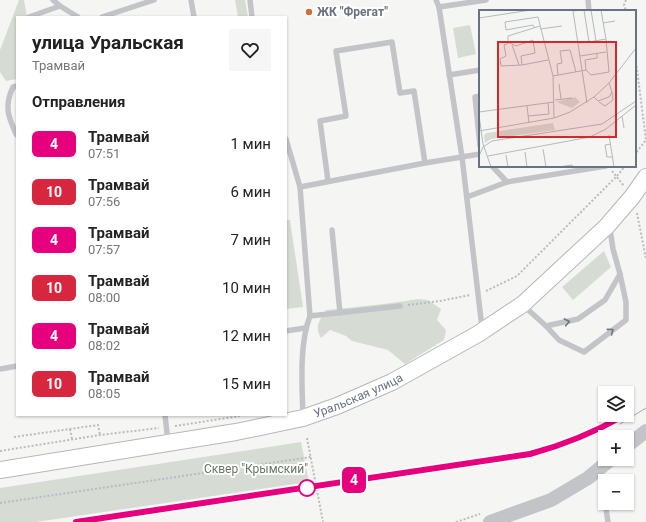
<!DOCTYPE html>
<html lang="ru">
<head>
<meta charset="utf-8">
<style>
  :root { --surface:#fff; --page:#f6f6f6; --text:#222; --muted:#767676 }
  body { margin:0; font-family:Roboto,sans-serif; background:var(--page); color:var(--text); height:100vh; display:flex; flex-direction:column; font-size:15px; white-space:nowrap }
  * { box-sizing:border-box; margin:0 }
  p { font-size:13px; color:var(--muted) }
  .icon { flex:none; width:22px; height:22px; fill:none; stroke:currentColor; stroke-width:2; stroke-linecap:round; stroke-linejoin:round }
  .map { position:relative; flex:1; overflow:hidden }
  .details { position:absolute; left:16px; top:16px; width:271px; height:400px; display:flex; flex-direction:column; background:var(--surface); border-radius:0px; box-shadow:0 1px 3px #0004 }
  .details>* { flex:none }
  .badge { padding:0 8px; border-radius:6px; font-size:14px; line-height:26px }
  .fabs { position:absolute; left:598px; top:386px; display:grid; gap:8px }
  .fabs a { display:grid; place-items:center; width:36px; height:36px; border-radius:0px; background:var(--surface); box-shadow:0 1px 3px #0004; font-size:20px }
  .map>.badge { position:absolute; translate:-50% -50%; box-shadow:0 0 0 2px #fff }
  h2 { padding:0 16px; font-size:15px; line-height:36px }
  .round { display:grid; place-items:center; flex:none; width:42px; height:42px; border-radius:0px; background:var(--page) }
  .head { display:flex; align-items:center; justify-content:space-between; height:68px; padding:0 16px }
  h1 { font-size:19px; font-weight:700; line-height:30px }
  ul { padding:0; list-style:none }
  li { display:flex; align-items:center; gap:12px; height:48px; padding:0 16px }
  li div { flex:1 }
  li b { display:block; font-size:15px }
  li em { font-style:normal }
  li .badge { min-width:44px; font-weight:700; text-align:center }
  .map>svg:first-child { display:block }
  .green { fill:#d6dcd4 }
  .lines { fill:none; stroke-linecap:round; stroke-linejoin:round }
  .secondary-casing { stroke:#b4b7bc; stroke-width:18 }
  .path { stroke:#b9bbbe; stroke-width:2; stroke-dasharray:2 2; stroke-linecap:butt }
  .service { stroke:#c2c4c7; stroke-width:5.5 }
  .tertiary { stroke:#c2c4c7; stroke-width:14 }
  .secondary { stroke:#fff; stroke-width:16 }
  .tram { stroke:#a3a7ac; stroke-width:1 }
  .oneway { stroke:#6c7684 }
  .line-casing { stroke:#fff; stroke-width:9 }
  .line { stroke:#e6007e; stroke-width:6 }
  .poi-dot { fill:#cf7239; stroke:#fff; stroke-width:1.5 }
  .stop-dot { fill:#fff; stroke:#e6007e; stroke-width:2 }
  .labels { text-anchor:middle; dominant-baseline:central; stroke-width:4; stroke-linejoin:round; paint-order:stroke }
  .poi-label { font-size:12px; font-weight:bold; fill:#687280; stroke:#fff; text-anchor:start }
  .street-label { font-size:12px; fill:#687280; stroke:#fff }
  .park-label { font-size:12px; fill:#677866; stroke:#fff }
  .inset-road { fill:none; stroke:#b4b9be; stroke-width:1 }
  .view { fill:#d62828; fill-opacity:0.15; stroke:#d62828; stroke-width:2 }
  .inset-edge { fill:none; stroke:#687280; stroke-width:2 }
</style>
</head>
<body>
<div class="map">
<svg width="646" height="522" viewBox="0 0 646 522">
  <rect width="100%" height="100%" fill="#f5f6f3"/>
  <g class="green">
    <polygon points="19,0 24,0 27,17 17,17 17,79 6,81 0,72 0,50"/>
    <polygon points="235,0 245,0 248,17 238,17"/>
    <polygon points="470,25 476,54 458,58 453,28"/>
    <polygon points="286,220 290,220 303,307 286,309"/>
    <polygon points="604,251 611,267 573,300 562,287"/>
    <path d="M418,299L428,300L441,309L437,320L446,330L444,340L405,364L388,350L352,341L346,336L330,330L321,338C314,326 320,320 326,310C357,307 388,304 418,299Z"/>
    <polygon points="301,442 309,482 36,522 0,522 0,488"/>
  </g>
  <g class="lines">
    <g class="secondary-casing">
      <g id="secondary">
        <path id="s1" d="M0,470L236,432L303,418L337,406L392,382L478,334L523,304L607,226L632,197L646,177"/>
      </g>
    </g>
    <g class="path">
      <polyline points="626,0 624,5 626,11"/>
      <polyline points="635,54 646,140 635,154"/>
      <polyline points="612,171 624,186"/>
      <polyline points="637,213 646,259"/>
      <polyline points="486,291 517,276 617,176 625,166"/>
      <polyline points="408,305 440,301 470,295"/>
      <polyline points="175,426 240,416"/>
      <polyline points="70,429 72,439"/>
      <polyline points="14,437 98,425 100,435"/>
      <polyline points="307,438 323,522"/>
      <polyline points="0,451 100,435 159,428"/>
      <polyline points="0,503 311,457"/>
      <polyline points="456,522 480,514"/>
    </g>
    <g class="service">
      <polyline points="53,0 60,6 78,17"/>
      <polyline points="191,0 194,17"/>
      <polyline points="250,0 252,17"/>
      <polyline points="436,0 439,7 462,157 482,328"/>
      <polyline points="588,0 589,11"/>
      <polyline points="439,7 486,0"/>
      <polyline points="29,17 60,6"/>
      <polyline points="102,17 154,0"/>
      <polyline points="449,75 480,70"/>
      <path d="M17,86L13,87C4,106 8,116 16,134L17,135"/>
      <polyline points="480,96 475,97 480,146"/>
      <path d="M286,139L300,187L310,316C299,344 302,386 303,416"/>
      <polyline points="492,166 507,182 606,166"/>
      <polyline points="328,181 320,121 346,116 336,51 392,42 400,93 414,91 425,163"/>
      <polyline points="300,187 425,163 480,154"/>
      <polyline points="467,197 507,182"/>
      <polyline points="332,230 340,313"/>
      <polyline points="524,306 546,326 578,319 605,300 620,274 613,249 610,229 609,228"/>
      <polyline points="310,316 400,306"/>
      <polyline points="546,326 559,340 584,352 626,320 626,302 620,274"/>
      <polyline points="286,331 305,328"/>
      <polyline points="0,369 17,366"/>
      <polyline points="165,415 168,442"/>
      <polyline points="606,509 608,522"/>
    </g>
    <g class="tertiary">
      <polyline points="627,446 646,431"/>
      <polyline points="490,522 551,500 588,478 611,459"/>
    </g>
    <use href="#secondary" class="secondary"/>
    <g class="tram">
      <polyline points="620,424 646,408"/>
      <path d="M76,522L531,454C564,445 595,433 625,415"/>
    </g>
  </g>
  <defs><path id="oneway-chevron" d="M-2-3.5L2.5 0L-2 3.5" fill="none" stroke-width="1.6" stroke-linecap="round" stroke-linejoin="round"/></defs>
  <g class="oneway">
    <use href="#oneway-chevron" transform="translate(567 322) rotate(-11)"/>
    <use href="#oneway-chevron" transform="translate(611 331) rotate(-37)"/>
  </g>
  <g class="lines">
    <g class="line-casing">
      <path id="line" d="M76,522L530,454C564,445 595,432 625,415"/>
    </g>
    <use href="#line" class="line"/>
  </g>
  <circle class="poi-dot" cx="309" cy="12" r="4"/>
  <circle class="stop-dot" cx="307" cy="488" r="8"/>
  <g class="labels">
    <g class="poi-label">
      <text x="317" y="12">ЖК "Фрегат"</text>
    </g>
    <g class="street-label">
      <text stroke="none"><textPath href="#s1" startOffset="367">Уральская улица</textPath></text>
    </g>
    <g class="park-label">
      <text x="256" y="469">Сквер "Крымский"</text>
    </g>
  </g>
  <g transform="translate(479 10)">
    <rect width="157" height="157" fill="#f5f6f3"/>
    <path d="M96,87L101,92L93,98L77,92ZM74,113L76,120L12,129L6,133L5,125L8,123Z" fill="#d6dcd4"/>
    <path class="inset-road" d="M102,0L94,1L108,93M112,0L117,31M0,8L52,0M124,13L136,11M61,16L29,26V32L37,36L54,30L56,43L42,46L43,55L69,50M56,18L54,15L27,20L26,12L59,7L74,66L75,108M61,19L83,16M110,32L127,29L122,0M30,33L25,35L27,46L21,49L22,56L43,55M100,33L110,32L105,0M33,35L40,55M101,46L127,42M107,60L106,50L118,48V43M79,65L78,54L83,53L81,41L91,40L97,62M74,66L107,60L112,65L130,62L127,29M80,74L82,89M115,87L119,91L130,87L133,82L130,73M76,90L93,88M120,92L126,96L134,90L133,82M48,96L50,113M0,102L75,92M0,105L4,134L12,157M49,106L70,104L69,93M143,106L145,118M0,121L75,108L91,102L115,87L130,73L157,38M130,125L135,157M132,134L126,135L128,147H134M64,139L67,157M46,142L48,157M27,145L29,157M0,146L4,137L13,131L123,114L157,91M9,146L111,127L127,119L157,95M80,157L93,155L94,157"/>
    <path class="view" d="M19,32H137V127H19Z"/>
    <rect width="157" height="157" class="inset-edge"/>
  </g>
</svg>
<div class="fabs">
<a><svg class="icon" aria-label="layers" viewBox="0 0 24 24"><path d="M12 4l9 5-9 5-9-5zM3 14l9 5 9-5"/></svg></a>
<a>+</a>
<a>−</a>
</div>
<b class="badge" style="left:354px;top:480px;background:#e6007e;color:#fff">4</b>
<section class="details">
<div class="head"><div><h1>улица Уральская</h1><p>Трамвай</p></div><a class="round"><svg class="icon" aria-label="heart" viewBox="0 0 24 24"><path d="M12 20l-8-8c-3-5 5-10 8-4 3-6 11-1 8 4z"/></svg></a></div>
<h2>Отправления</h2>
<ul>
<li><span class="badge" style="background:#e6007e;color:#fff">4</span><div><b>Трамвай</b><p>07:51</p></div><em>1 мин</em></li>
<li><span class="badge" style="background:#d7263d;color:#fff">10</span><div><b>Трамвай</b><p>07:56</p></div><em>6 мин</em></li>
<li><span class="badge" style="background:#e6007e;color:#fff">4</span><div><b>Трамвай</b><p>07:57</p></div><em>7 мин</em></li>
<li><span class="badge" style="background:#d7263d;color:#fff">10</span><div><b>Трамвай</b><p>08:00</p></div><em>10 мин</em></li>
<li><span class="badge" style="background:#e6007e;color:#fff">4</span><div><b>Трамвай</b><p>08:02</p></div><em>12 мин</em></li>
<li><span class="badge" style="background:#d7263d;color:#fff">10</span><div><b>Трамвай</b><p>08:05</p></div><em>15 мин</em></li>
</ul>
</section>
</div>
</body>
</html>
